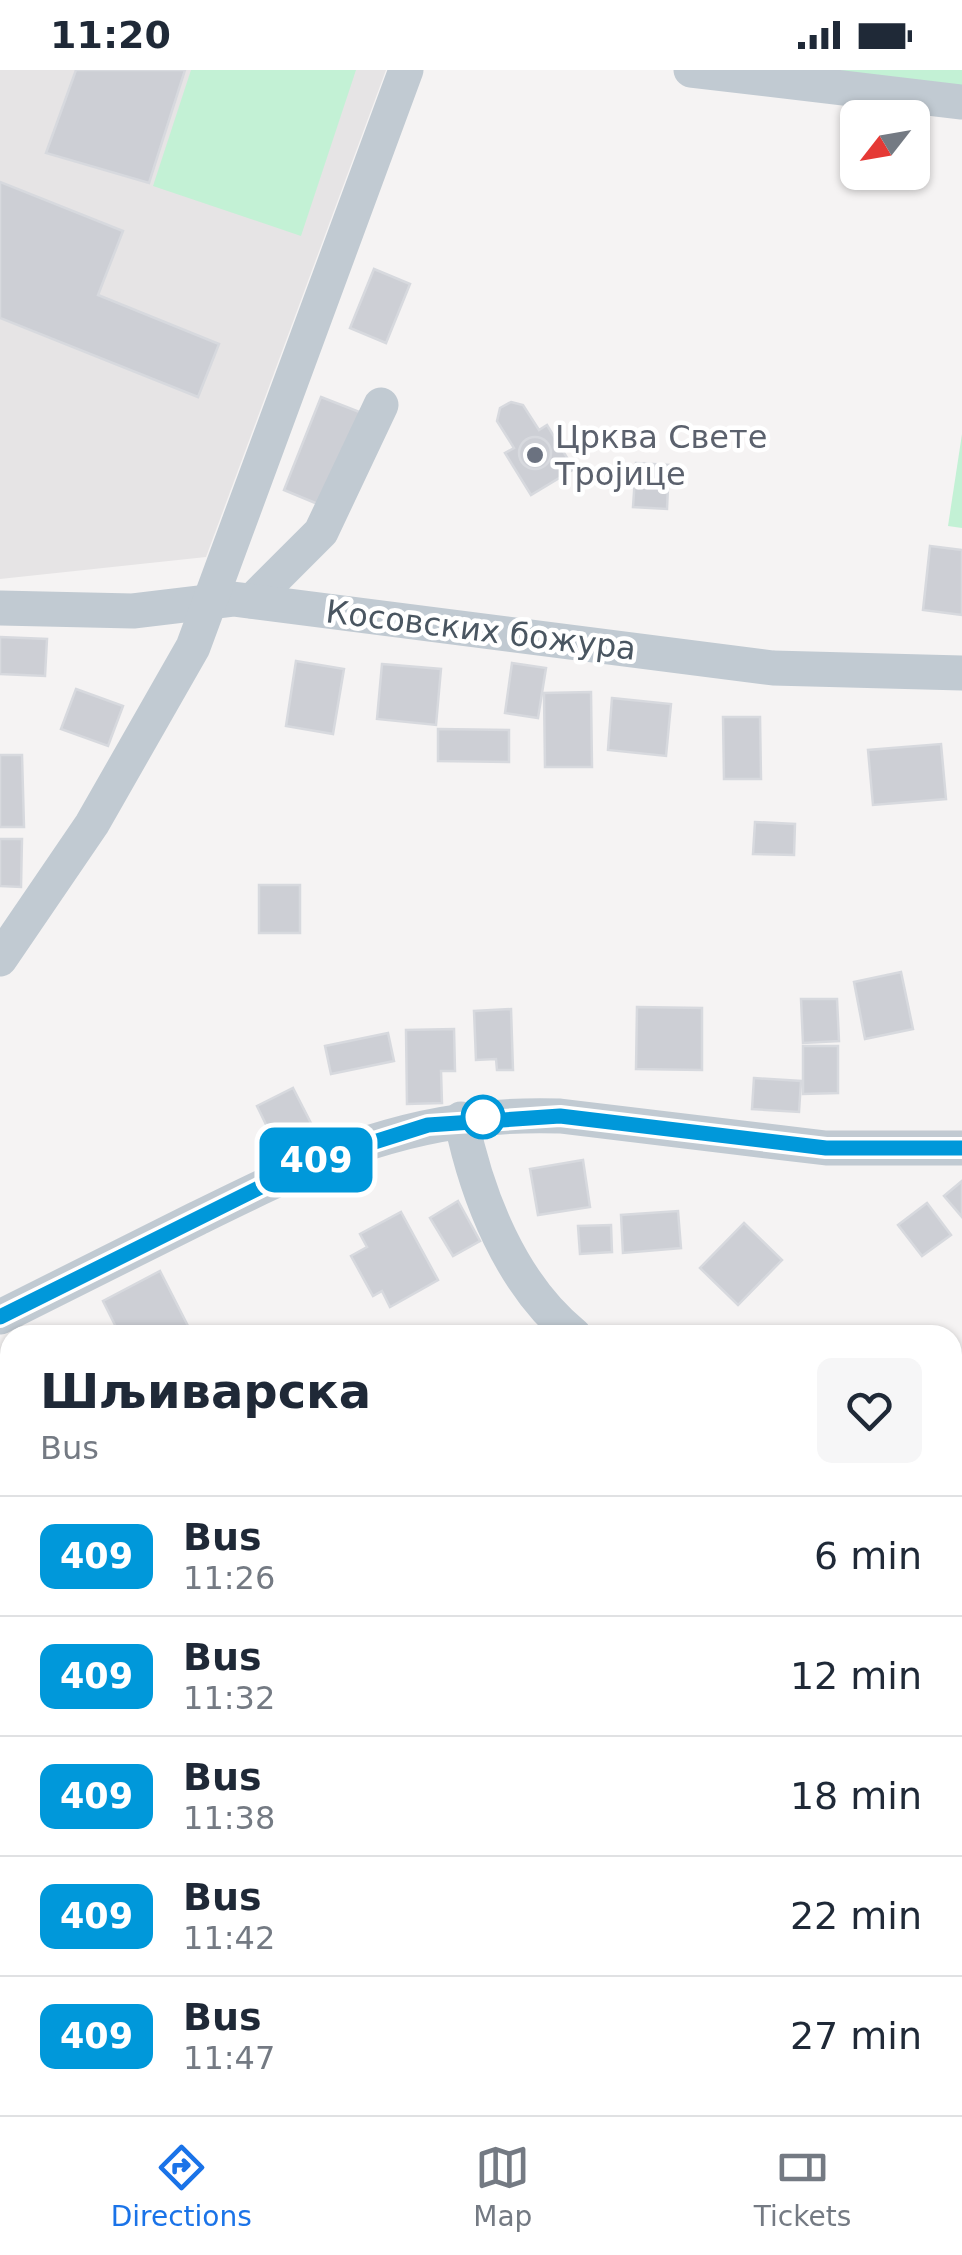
<!DOCTYPE html>
<html lang="en">
<head>
<meta charset="utf-8">
<style>
  :root { --surface:#fff; --page:#f6f6f7; --text:#1f2937; --muted:#747a83; --line:#e0e1e3; --accent:#1a73e8 }
  body { margin:0; font-family:"DejaVu Sans",sans-serif; background:var(--page); color:var(--text); height:100vh; display:flex; flex-direction:column; font-size:38px; white-space:nowrap }
  * { box-sizing:border-box; margin:0 }
  p { font-size:32px; color:var(--muted) }
  .icon { flex:none; width:55px; height:55px; fill:none; stroke:currentColor; stroke-width:2; stroke-linecap:round; stroke-linejoin:round }
  .map { position:relative; flex:1; overflow:hidden }
  .side { position:absolute; left:0px; top:1255px; width:962px; height:790px; display:flex; flex-direction:column; background:var(--surface); border-radius:30px 30px 0 0; box-shadow:0 2px 8px #0004 }
  .side>* { flex:none }
  .badge { padding:0 20px; border-radius:15px; font-size:35px; line-height:65px }
  .needle { width:65px; rotate:239deg }
  .controls { position:absolute; left:840px; top:30px; display:grid; gap:20px }
  .controls a { display:grid; place-items:center; width:90px; height:90px; border-radius:15px; background:var(--surface); box-shadow:0 2px 8px #0004; font-size:50px }
  .map>.badge { position:absolute; translate:-50% -50%; box-shadow:0 0 0 5px #fff }
  .round { display:grid; place-items:center; flex:none; width:105px; height:105px; border-radius:15px; background:var(--page) }
  .headline { display:flex; align-items:center; justify-content:space-between; height:170px; padding:0 40px }
  h1 { font-size:48px; font-weight:700; line-height:75px }
  ul { padding:0; list-style:none }
  li { display:flex; align-items:center; gap:30px; height:120px; padding:0 40px; border-top:2px solid var(--line) }
  li div { flex:1 }
  li b { display:block; font-size:38px }
  li em { font-style:normal }
  li .badge { min-width:110px; font-weight:700; text-align:center }
  .status { display:flex; justify-content:space-between; align-items:center; height:70px; padding:0 50px; background:var(--surface); direction:ltr }
  .status svg { height:28px; fill:currentColor }
  .tab-bar { display:flex; justify-content:space-around; align-items:center; height:140px; border-top:2px solid var(--line); background:var(--surface); font-size:28px; color:var(--muted) }
  .tab-bar a { display:grid; justify-items:center; gap:5px }
  .tab-bar .selected { color:var(--accent) }
  .map>svg:first-child { display:block }
  .education { fill:#e6e4e5 }
  .green { fill:#c3f1d5 }
  .building { fill:#cdcfd5; stroke:#d7d9de; stroke-width:2.5 }
  .lines { fill:none; stroke-linecap:round; stroke-linejoin:round }
  .minor { stroke:#c1cad2; stroke-width:35 }
  .line-casing { stroke:#fff; stroke-width:22 }
  .line { stroke:#0098da; stroke-width:15 }
  .worship-dot { fill:#6b7280; stroke:#fff; stroke-width:4 }
  .stop-dot { fill:#fff; stroke:#0098da; stroke-width:5 }
  .labels { text-anchor:middle; dominant-baseline:central; stroke-width:9; stroke-linejoin:round; paint-order:stroke }
  .worship-label { font-size:32px; fill:#5b616d; stroke:#fff; text-anchor:start }
  .street-label { font-size:32px; fill:#4a5661; stroke:#fff }
</style>
</head>
<body>
<div class="status"><b>11:20</b><svg viewBox="0 0 49 12"><path d="M0 12V9h3v3zM5 12V6h3v6zM10 12V3h3v9zM15 12V0h3v12zM26 1h20v11H26zM47 4h2v5h-2z"/></svg></div>
<div class="map">
<svg width="962" height="2045" viewBox="0 0 962 2045">
  <rect width="100%" height="100%" fill="#f5f3f3"/>
  <polygon class="education" points="0,0 386,0 206,487 0,509"/>
  <g class="green">
    <polygon points="191,0 356,0 301,166 153,116"/>
    <polygon points="837,0 962,0 962,19"/>
    <polygon points="962,364 962,458 948,456"/>
  </g>
  <g class="building">
    <polygon points="76,0 185,0 149,113 46,83"/>
    <polygon points="0,112 123,161 98,225 219,274 198,327 0,248"/>
    <polygon points="374,199 410,214 386,273 350,258"/>
    <polygon points="321,327 362,343 325,437 284,420"/>
    <polygon points="511,332 523,335 539,360 547,355 574,399 531,425 505,383 514,378 497,351 500,338"/>
    <circle cx="535" cy="383" r="16"/>
    <polygon points="636,393 669,395 667,439 633,437"/>
    <polygon points="930,476 962,480 962,545 923,540"/>
    <polygon points="0,567 47,569 45,606 0,604"/>
    <polygon points="296,591 344,599 333,664 286,656"/>
    <polygon points="512,593 546,598 538,648 505,643"/>
    <polygon points="382,594 441,599 436,655 377,649"/>
    <polygon points="76,619 123,636 108,676 61,659"/>
    <polygon points="591,622 592,697 545,697 544,623"/>
    <polygon points="612,628 671,634 666,686 608,680"/>
    <polygon points="723,647 760,647 761,709 724,709"/>
    <polygon points="438,659 509,660 509,692 438,691"/>
    <polygon points="941,674 946,729 873,735 868,680"/>
    <polygon points="0,685 22,685 24,757 0,757"/>
    <polygon points="755,752 795,754 794,785 753,784"/>
    <polygon points="0,769 22,769 21,817 0,816"/>
    <rect x="259" y="815" width="41" height="48"/>
    <polygon points="901,902 913,959 865,969 854,912"/>
    <polygon points="801,929 837,929 839,971 803,973"/>
    <polygon points="637,937 702,938 702,1000 636,999"/>
    <polygon points="511,939 513,1000 497,1000 496,989 476,990 474,941"/>
    <polygon points="454,959 455,1001 441,1001 442,1033 407,1034 406,960"/>
    <polygon points="388,963 394,991 331,1004 325,976"/>
    <polygon points="803,976 838,976 838,1023 803,1024"/>
    <polygon points="754,1008 801,1011 799,1042 752,1039"/>
    <polygon points="293,1018 318,1067 281,1085 257,1036"/>
    <polygon points="583,1090 590,1137 538,1145 530,1099"/>
    <polygon points="962,1111 962,1147 944,1126"/>
    <polygon points="458,1131 480,1171 453,1186 430,1148"/>
    <polygon points="927,1133 951,1165 922,1186 898,1155"/>
    <polygon points="678,1141 681,1178 623,1183 621,1145"/>
    <polygon points="401,1142 438,1210 390,1237 382,1221 373,1226 351,1186 367,1177 360,1164"/>
    <polygon points="744,1153 782,1190 738,1235 700,1198"/>
    <polygon points="611,1155 612,1182 580,1184 578,1156"/>
    <polygon points="160,1201 189,1258 176,1265 120,1265 103,1231"/>
    <polygon points="2,1292 10,1306 10,1349 0,1355"/>
    <polygon points="962,1305 962,1385 952,1390 952,1311"/>
    <polygon points="952,1561 962,1576 962,1603 952,1609"/>
    <polygon points="952,1776 962,1783 960,1835 952,1830"/>
    <polygon points="0,1812 10,1821 10,1857 0,1867"/>
    <polygon points="10,1888 10,1938 0,1929 0,1900"/>
    <polygon points="962,2022 962,2045 934,2045 943,2035 952,2035 952,2028"/>
    <polygon points="49,2035 114,2035 106,2045 62,2045"/>
    <polygon points="245,2035 298,2035 290,2045 237,2045"/>
    <polygon points="535,2035 567,2035 562,2045"/>
    <polygon points="577,2035 651,2035 645,2045 574,2045"/>
  </g>
  <g class="lines">
    <g class="minor">
      <polyline points="691,0 962,32"/>
      <polyline points="252,531 321,462 381,335"/>
      <polyline points="0,538 133,541 233,529 773,598 962,603"/>
      <polyline points="0,889 92,754 193,577 406,0"/>
      <path d="M461,1049C477,1127 511,1214 574,1265"/>
      <path d="M0,1247C66,1214 132,1181 198,1148C324,1086 415,1041 560,1046L826,1078H962"/>
      <polyline points="952,1451 962,1445"/>
      <polyline points="952,1490 962,1497"/>
      <polyline points="0,1572 10,1566"/>
      <polyline points="952,1734 962,1741"/>
      <polyline points="394,2035 403,2045"/>
      <polyline points="789,2035 810,2045"/>
    </g>
  </g>
  <g class="lines">
    <g class="line-casing">
      <polyline id="line" points="0,1247 311,1092 428,1055 560,1046 826,1078 962,1078"/>
    </g>
    <use href="#line" class="line"/>
  </g>
  <circle class="worship-dot" cx="535" cy="385" r="10"/>
  <circle class="stop-dot" cx="483" cy="1047" r="20"/>
  <g class="labels">
    <g class="worship-label">
      <text x="555" y="367">Црква Свете<tspan x="555" dy="37">Тројице</tspan></text>
    </g>
    <g class="street-label">
      <text transform="translate(481 560) rotate(7)">Косовских божура</text>
    </g>
  </g>
</svg>
<div class="controls">
<a><svg class="needle" viewBox="-14 -14 28 28"><path d="M0-13l5 13h-10z" fill="#e53935"/><path d="M0 13l5-13h-10z" fill="#747a83"/></svg></a>
</div>
<b class="badge" style="left:316px;top:1090px;background:#0098da;color:#fff">409</b>
<section class="side">
<div class="headline"><div><h1>Шљиварска</h1><p>Bus</p></div><a class="round"><svg class="icon" aria-label="heart" viewBox="0 0 24 24"><path d="M12 20l-8-8c-3-5 5-10 8-4 3-6 11-1 8 4z"/></svg></a></div>
<ul>
<li><span class="badge" style="background:#0098da;color:#fff">409</span><div><b>Bus</b><p>11:26</p></div><em>6 min</em></li>
<li><span class="badge" style="background:#0098da;color:#fff">409</span><div><b>Bus</b><p>11:32</p></div><em>12 min</em></li>
<li><span class="badge" style="background:#0098da;color:#fff">409</span><div><b>Bus</b><p>11:38</p></div><em>18 min</em></li>
<li><span class="badge" style="background:#0098da;color:#fff">409</span><div><b>Bus</b><p>11:42</p></div><em>22 min</em></li>
<li><span class="badge" style="background:#0098da;color:#fff">409</span><div><b>Bus</b><p>11:47</p></div><em>27 min</em></li>
</ul>
</section>
</div>
<nav class="tab-bar">
<a class="selected"><svg class="icon" aria-label="directions" viewBox="0 0 24 24"><path d="M12 3l9 9-9 9-9-9zM9 14v-3h6M13 9l2 2-2 2"/></svg>Directions</a>
<a><svg class="icon" aria-label="map" viewBox="0 0 24 24"><path d="M3 6l6-2 6 2 6-2v14l-6 2-6-2-6 2zM9 4v14M15 6v14"/></svg>Map</a>
<a><svg class="icon" aria-label="tickets" viewBox="0 0 24 24"><path d="M3 7h18v10H3zM15 7v10"/></svg>Tickets</a>
</nav>
</body>
</html>
